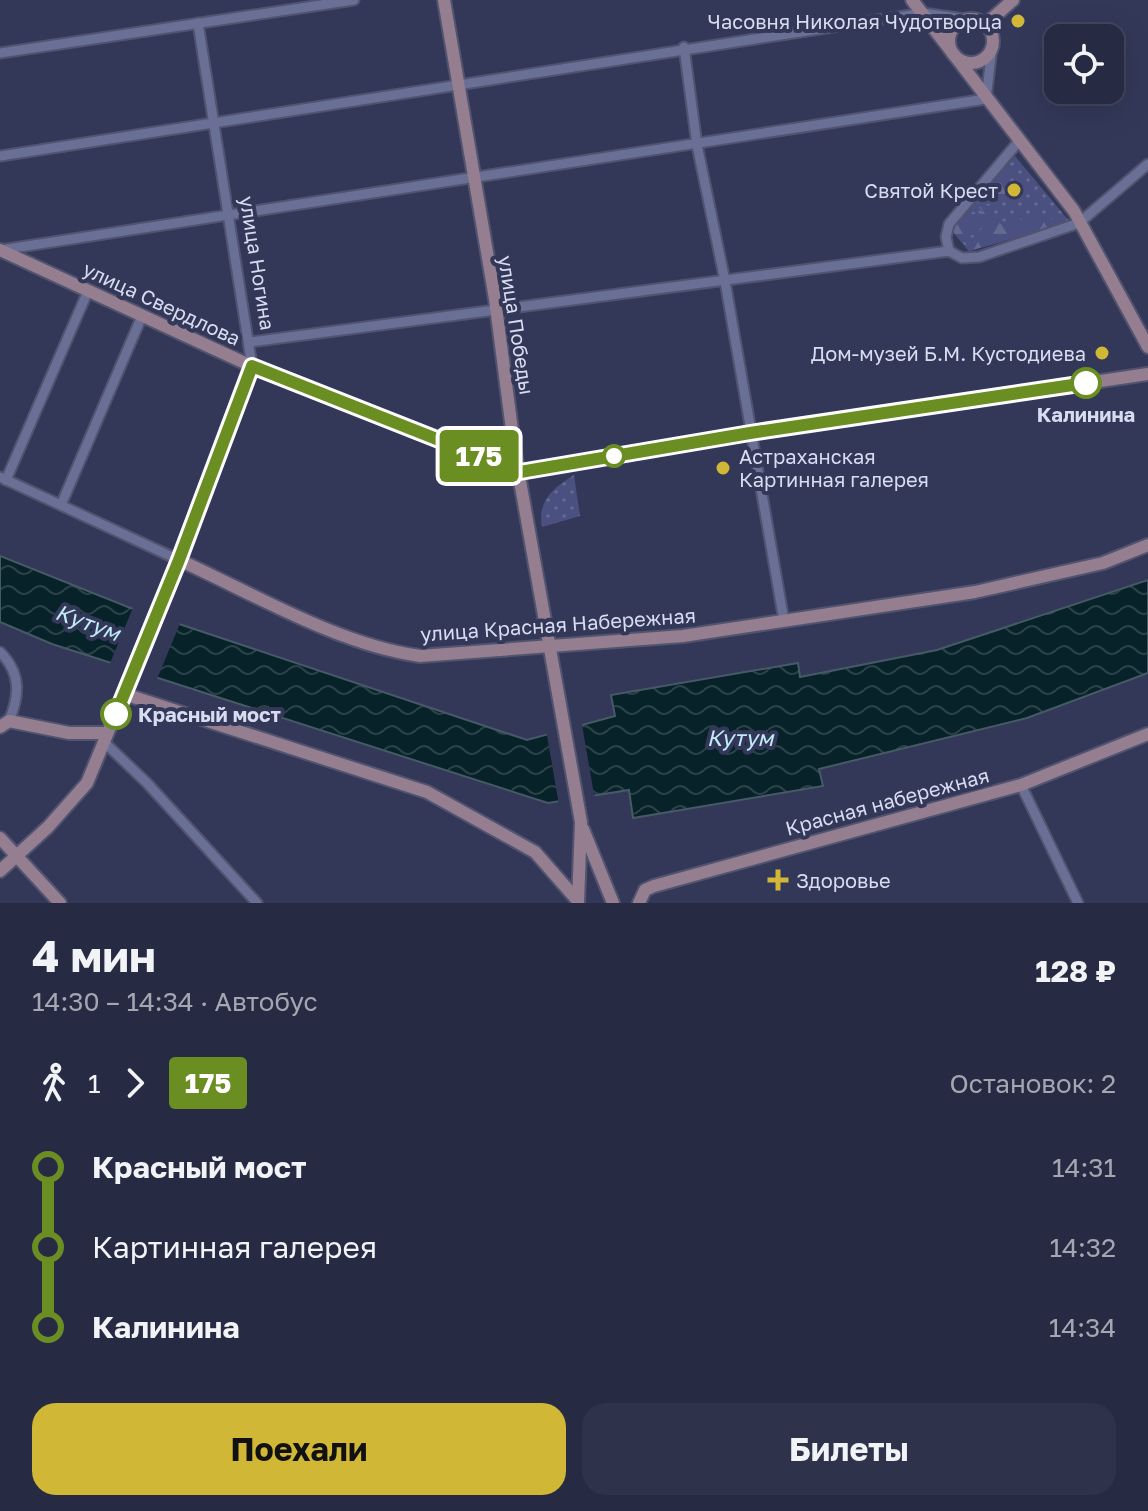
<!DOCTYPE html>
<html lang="ru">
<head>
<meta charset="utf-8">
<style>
  :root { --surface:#262a43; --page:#2e324a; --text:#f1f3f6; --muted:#a4a7b2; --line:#42465c; --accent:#d1b736 }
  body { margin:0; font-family:"Golos Text",sans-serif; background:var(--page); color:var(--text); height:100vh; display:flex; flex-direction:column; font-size:30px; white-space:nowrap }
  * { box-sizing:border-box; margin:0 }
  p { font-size:26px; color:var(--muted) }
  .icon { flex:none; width:44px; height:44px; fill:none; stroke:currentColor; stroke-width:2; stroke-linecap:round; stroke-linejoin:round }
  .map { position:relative; height:903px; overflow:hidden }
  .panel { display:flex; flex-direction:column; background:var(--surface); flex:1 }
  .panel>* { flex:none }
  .badge { padding:0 16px; border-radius:6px; font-size:28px; line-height:52px }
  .buttons { position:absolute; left:1044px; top:24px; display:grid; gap:16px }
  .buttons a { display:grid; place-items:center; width:80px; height:80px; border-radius:16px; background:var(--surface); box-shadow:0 8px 32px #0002,0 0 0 2px var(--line); font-size:40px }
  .map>.badge { position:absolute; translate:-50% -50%; box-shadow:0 0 0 4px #fff }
  .legs { display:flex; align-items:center; gap:12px; height:88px; padding:0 32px; font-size:26px }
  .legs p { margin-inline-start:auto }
  .summary { display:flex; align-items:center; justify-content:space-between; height:136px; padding:0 32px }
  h1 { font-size:44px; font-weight:700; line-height:60px }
  .button { display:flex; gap:16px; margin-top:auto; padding:16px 32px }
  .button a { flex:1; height:92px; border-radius:24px; background:var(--accent); color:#111; font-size:32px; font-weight:700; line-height:92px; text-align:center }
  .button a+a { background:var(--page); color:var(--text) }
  ul { padding:0 32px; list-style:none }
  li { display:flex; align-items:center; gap:28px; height:80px; font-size:30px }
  li i { display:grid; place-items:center; width:12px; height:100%; margin:0 10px; background:currentColor }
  li i::after { content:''; width:20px; height:20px; margin:-10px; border:6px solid; border-radius:50%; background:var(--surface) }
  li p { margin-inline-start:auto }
  li:first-child i { background:linear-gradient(#0000 50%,currentColor 0) }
  li:last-child i { background:linear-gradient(currentColor 50%,#0000 0) }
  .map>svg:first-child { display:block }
  .green { fill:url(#green-dots) }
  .forest { fill:url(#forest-firs) }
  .water { fill:url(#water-waves); stroke:#465a65; stroke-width:2 }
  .pier { fill:#333859 }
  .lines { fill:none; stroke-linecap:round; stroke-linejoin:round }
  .street-casing { stroke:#51536f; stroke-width:13 }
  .secondary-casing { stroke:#51536f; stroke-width:16 }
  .street { stroke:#6a7095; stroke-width:9 }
  .secondary { stroke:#947e90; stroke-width:12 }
  .line-1-casing { stroke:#fff; stroke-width:18 }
  .line-1 { stroke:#6b8e23; stroke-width:12 }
  .poi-dot { fill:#d1b736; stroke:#333859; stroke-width:3 }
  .stop-1-dot { fill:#fff; stroke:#6b8e23; stroke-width:4 }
  .labels { text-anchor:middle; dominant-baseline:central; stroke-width:8; stroke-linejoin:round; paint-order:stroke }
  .poi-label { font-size:20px; fill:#d8dcf0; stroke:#333859; text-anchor:end }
  .street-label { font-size:20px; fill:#d8dcf0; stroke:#333859 }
  .stop-label { font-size:20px; font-weight:bold; fill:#d8dcf0; stroke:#333859 }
  .water-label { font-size:22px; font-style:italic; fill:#c0ebf7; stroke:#333859 }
</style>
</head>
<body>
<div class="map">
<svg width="1148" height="903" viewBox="0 0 1148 903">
  <defs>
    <pattern id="green-dots" width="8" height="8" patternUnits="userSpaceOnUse" patternTransform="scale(2)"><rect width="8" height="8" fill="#4a507f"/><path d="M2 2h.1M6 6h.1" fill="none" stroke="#636991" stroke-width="1.8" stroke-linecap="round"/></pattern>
    <pattern id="forest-firs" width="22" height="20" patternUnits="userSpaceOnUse" patternTransform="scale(2)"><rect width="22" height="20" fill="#4a507f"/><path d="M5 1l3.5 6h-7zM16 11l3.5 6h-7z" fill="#636991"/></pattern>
    <pattern id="water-waves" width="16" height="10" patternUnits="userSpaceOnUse" patternTransform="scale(2)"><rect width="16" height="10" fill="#072229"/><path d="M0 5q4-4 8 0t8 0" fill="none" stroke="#2a4248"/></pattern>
  </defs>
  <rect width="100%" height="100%" fill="#333859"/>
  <g class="green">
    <polygon points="1015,156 1070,222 969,251 950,228"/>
    <path d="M574,475L580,516L542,527C537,501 553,488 574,475Z"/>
  </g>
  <g class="forest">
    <polygon points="1009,163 1005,195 998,202 995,199 991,204 979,204 975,201"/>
    <polygon points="969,207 978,216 983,211 979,207 987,207 995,217 962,243 950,228"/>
    <polygon points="1036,214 1067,223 969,251 965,247 998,221 1005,229 1018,216 1027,227"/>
  </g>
  <polygon class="water" points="0,556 128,607 527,740 615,716 611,695 798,663 800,677 937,650 1148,580 1148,673 1027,718 819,769 823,786 633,818 629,790 548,803 52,644 0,622"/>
  <g class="pier">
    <polygon points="134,605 181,621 155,684 108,668"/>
    <polygon points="581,719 595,800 559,805 546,730"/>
  </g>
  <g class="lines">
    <g class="street-casing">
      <g id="street">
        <polyline points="198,23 252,366"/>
        <polyline points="684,47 697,145 725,281 784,621"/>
        <polyline points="0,53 354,0"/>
        <polyline points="0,156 923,13 965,19"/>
        <polyline points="0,250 986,99 992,48"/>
        <polyline points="949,251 946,237 949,224 1019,141"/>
        <polyline points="250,342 949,251 962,258 979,257 1079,223 1148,164"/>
        <polyline points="0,477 179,560"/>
        <polyline points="6,480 88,291"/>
        <polyline points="61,505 142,316"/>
        <path d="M0,652C21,673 20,695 9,721"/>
        <polyline points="105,743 147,783 257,903"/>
        <polyline points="1021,785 1078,903"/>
      </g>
    </g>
    <g class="secondary-casing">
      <g id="secondary">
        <polyline points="444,0 495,299 515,453 581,822 578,903"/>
        <polyline points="912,0 1074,211 1148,347"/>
        <circle cx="971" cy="41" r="22"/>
        <polyline points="986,24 1013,0"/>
        <polyline points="0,250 262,371 520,472 750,433 1148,374"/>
        <path d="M179,560C254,594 339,645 420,656L683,636L975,592L1103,563L1148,545"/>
        <polyline points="124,694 427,792 535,852 578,901"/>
        <polyline points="0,727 9,721 69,733 107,733"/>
        <polyline points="583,829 613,903"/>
        <polyline points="0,838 60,903"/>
        <polyline points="0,871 48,827 87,783 179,560 252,366"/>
        <polyline points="639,903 645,890 654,886 1021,785 1148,734"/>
      </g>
    </g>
    <use href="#street" class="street"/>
    <use href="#secondary" class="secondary"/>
  </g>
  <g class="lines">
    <g class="line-1-casing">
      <polyline id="line-1" points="116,714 179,560 252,366 520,472 750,433 1086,383"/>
    </g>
    <use href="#line-1" class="line-1"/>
  </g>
  <g class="poi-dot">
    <circle cx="1018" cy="21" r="8"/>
    <circle cx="1014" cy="190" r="8"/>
    <circle cx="1102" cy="353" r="8"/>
    <circle cx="723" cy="468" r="8"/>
    <path d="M774 868h8v8h8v8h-8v8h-8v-8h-8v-8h8z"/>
  </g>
  <g class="stop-1-dot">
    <circle cx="1086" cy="383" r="14"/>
    <circle cx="614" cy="456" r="10"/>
    <circle cx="116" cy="714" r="14"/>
  </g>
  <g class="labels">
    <g class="poi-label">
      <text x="1002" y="21">Часовня Николая Чудотворца</text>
      <text x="998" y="190">Святой Крест</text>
      <text x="1086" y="353">Дом-музей Б.М. Кустодиева</text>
      <text x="739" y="456" text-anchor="start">Астраханская<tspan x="739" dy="23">Картинная галерея</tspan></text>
      <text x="796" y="880" text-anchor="start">Здоровье</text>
    </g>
    <g class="street-label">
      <text transform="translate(258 263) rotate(81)">улица Ногина</text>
      <text transform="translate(162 303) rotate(25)">улица Свердлова</text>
      <text transform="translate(517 325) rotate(81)">улица Победы</text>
      <text transform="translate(558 624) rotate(-4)">улица Красная Набережная</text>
      <text transform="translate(887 801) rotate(-15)">Красная набережная</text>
    </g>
    <g class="stop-label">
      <text x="1086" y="414">Калинина</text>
      <text x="138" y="714" text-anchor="start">Красный мост</text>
    </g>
    <g class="water-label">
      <text transform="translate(88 622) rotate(20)">Кутум</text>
      <text x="740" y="737">Кутум</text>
    </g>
  </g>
</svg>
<div class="buttons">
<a><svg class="icon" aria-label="locate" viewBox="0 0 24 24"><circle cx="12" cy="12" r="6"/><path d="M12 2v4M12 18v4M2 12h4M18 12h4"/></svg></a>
</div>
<b class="badge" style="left:479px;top:456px;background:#6b8e23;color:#fff">175</b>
</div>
<section class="panel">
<div class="summary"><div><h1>4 мин</h1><p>14:30 – 14:34 · Автобус</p></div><b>128 ₽</b></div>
<div class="legs"><svg class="icon" aria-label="walk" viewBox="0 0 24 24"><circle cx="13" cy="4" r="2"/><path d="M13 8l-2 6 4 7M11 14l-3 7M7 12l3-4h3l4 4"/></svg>1<svg class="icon" aria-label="forward" viewBox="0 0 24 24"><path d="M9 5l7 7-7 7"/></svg><b class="badge" style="background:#6b8e23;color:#fff">175</b><p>Остановок: 2</p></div>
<ul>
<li><i style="color:#6b8e23"></i><b>Красный мост</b><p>14:31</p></li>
<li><i style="color:#6b8e23"></i><span>Картинная галерея</span><p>14:32</p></li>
<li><i style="color:#6b8e23"></i><b>Калинина</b><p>14:34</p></li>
</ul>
<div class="button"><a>Поехали</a><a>Билеты</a></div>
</section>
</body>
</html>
